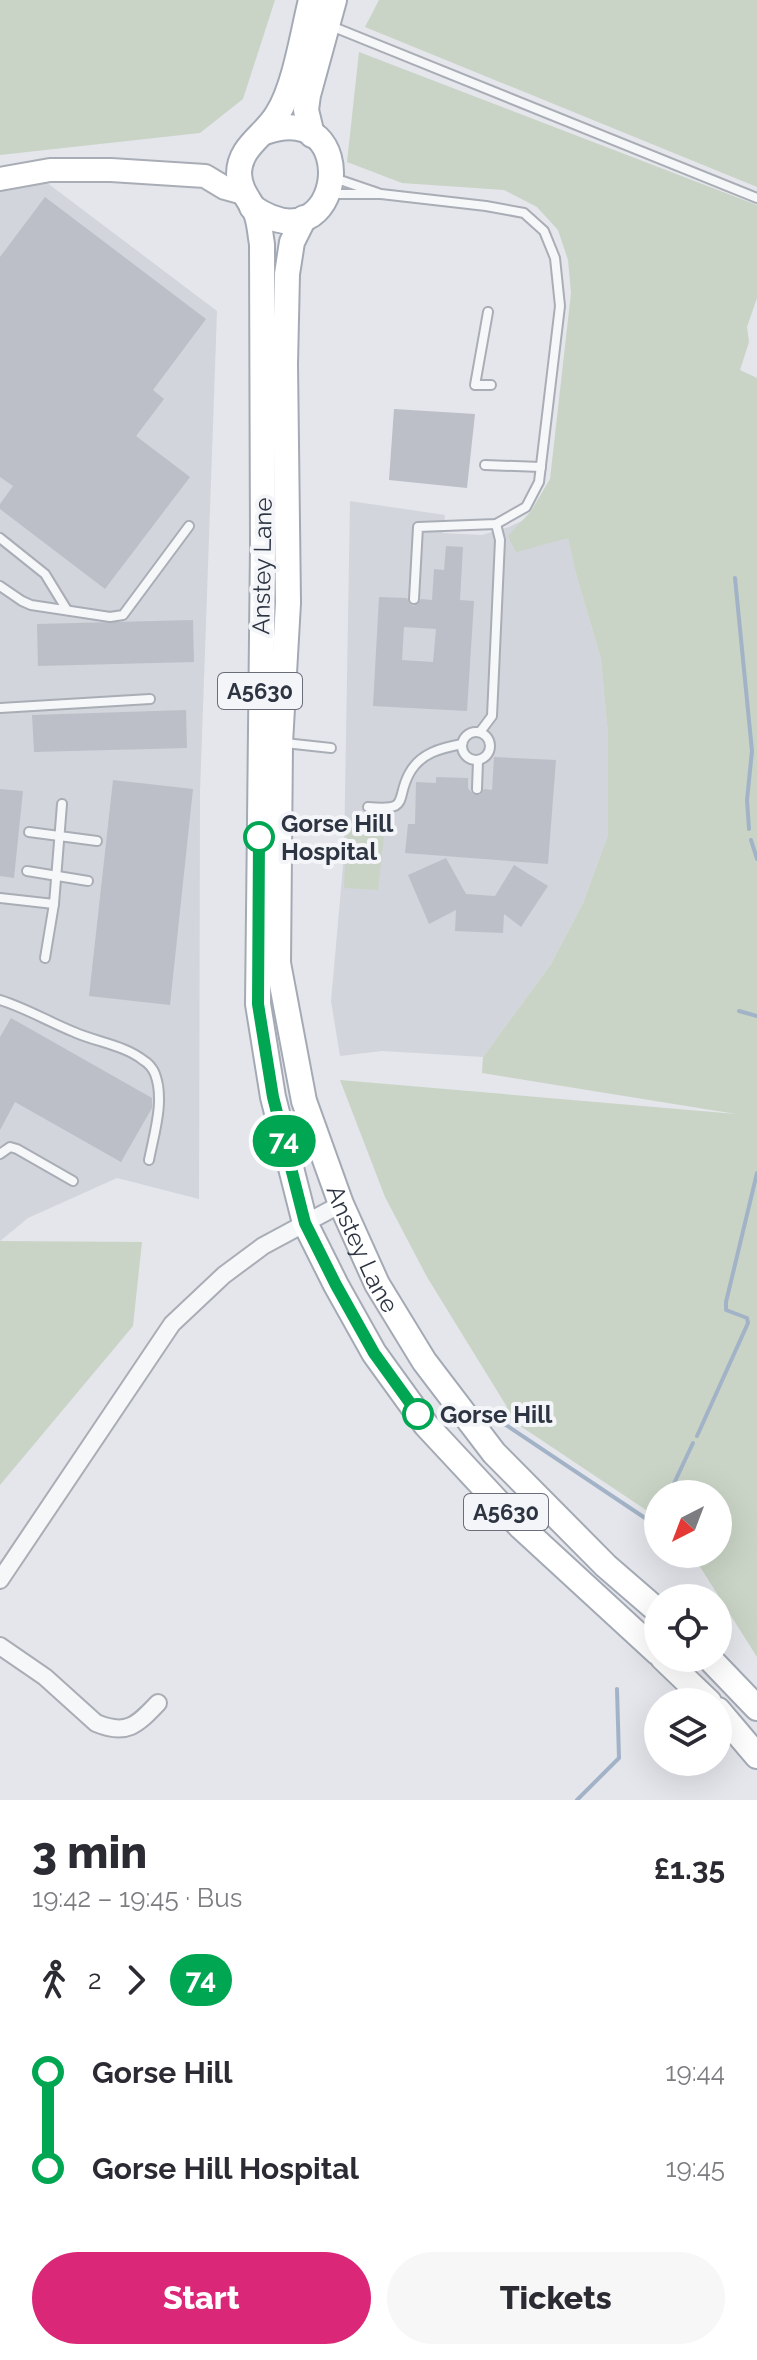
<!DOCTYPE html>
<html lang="en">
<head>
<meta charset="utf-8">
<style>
  :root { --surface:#fff; --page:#f7f7f7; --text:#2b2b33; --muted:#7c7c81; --accent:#db2777 }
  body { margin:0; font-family:Raleway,sans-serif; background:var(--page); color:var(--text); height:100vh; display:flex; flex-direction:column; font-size:30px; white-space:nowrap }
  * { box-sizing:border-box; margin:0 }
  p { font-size:26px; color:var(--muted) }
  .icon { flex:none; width:44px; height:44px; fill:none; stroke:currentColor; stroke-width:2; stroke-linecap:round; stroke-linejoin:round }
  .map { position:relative; height:1800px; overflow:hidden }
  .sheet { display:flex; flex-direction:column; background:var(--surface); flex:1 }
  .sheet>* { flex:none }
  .badge { padding:0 16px; border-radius:26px; font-size:28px; line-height:52px }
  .needle { width:52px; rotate:222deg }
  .buttons { position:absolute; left:644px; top:1480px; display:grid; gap:16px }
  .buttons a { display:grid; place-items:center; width:88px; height:88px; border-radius:50%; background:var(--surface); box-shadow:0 8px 32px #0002; font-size:40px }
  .map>.badge { position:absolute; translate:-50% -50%; box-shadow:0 0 0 4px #fff }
  .legs { display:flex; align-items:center; gap:12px; height:88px; padding:0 32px; font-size:26px }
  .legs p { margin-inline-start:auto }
  .headline { display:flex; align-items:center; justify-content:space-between; height:136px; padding:0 32px }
  h1 { font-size:44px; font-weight:800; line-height:60px }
  .primary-button { display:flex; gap:16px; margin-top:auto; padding:16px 32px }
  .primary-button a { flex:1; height:92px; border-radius:48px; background:var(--accent); color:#fff; font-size:32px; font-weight:800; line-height:92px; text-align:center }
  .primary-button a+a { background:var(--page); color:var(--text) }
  ul { padding:0 32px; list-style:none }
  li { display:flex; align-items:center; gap:28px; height:96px; font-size:30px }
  li i { display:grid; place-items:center; width:12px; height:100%; margin:0 10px; background:currentColor }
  li i::after { content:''; width:20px; height:20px; margin:-10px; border:6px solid; border-radius:50%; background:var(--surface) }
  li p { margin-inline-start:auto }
  li:first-child i { background:linear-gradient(#0000 50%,currentColor 0) }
  li:last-child i { background:linear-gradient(currentColor 50%,#0000 0) }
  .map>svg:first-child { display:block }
  .built { fill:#d2d5dc }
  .green { fill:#c9d4c6 }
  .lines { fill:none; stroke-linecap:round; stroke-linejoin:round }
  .stream { stroke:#a2b3c7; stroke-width:4 }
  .building { fill:#bcbfc7; fill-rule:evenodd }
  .lane-casing { stroke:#a9adb5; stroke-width:12 }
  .street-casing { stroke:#a9adb5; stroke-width:20 }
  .secondary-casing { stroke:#a9adb5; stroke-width:26 }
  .primary-casing { stroke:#a4aab5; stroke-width:28 }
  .lane { stroke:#f6f7f9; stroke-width:8 }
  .street { stroke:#f6f7f9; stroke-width:16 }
  .secondary { stroke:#fff; stroke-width:22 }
  .primary { stroke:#fff; stroke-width:24 }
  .line-1-casing { stroke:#fff; stroke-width:18 }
  .line-1 { stroke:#00a651; stroke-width:12 }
  .stop-1-dot { fill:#fff; stroke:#00a651; stroke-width:4 }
  .labels { text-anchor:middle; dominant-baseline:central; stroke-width:8; stroke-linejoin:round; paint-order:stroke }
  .shield { fill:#f4f5f8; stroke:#696e79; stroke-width:2 }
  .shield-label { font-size:22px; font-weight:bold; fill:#2d3442 }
  .street-label { font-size:24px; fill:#2d3442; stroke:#f4f5f8 }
  .stop-label { font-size:24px; font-weight:bold; fill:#2d3442; stroke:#f4f5f8; text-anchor:start }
</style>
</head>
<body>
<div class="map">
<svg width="757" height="1800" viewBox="0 0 757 1800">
  <rect width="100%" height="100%" fill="#e4e6eb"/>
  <g class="built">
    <polygon points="34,173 217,311 200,792 199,1199 117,1178 28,1218 0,1241 0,179"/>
    <polygon points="350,501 445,515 443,533 482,535 509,527 553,506 568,537 576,574 601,659 608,735 608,835 583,903 551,964 483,1057 382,1051 340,1056 331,1001 344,855"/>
  </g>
  <g class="green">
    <polygon points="0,0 275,0 243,99 200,133 0,155"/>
    <polygon points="379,0 757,0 757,187 365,27"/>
    <polygon points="359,52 757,205 757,298 747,327 749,342 740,370 757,378 757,1657 692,1554 718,1554 718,1494 658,1494 658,1518 501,1413 507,1407 427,1277 385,1197 340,1080 736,1114 482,1073 483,1057 551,964 583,903 608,835 608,735 601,659 576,574 568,538 516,552 508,536 531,511 550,479 571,293 568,260 558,230 537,207 504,190 402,183 347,162"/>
    <polygon points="347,823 385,826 378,890 344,888"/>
    <polygon points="0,1241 142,1242 133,1326 0,1485"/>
  </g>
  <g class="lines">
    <g class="stream">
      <polyline points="735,578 752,751 747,800 749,829"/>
      <polyline points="751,840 757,859"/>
      <polyline points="739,1011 757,1016"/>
      <polyline points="503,1423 654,1524 658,1516"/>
      <polyline points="697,1436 748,1323 747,1318 726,1310 726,1302 757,1173"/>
      <polyline points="669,1494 693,1443"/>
      <polyline points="577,1800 619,1758 617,1689"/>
    </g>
  </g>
  <g class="building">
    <polygon points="45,197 206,319 153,390 164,399 136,436 190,477 105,589 0,509 0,504 13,486 0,477 0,257"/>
    <polygon points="394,409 475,414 467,488 389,480"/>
    <path d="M446,546L463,547L460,600L474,601L467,711L373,706L379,597L407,598L410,604L414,606L421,599L432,600L434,569L444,570ZM404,627L436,629L433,662L402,660Z"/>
    <polygon points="193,620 194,662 38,666 37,624"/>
    <polygon points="186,710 187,748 34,752 32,715"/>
    <polygon points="494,757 556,760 548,864 405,853 408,824 415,824 416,782 436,783 436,777 468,778 468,788 473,794 480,795 484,789 492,790"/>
    <polygon points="113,780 193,789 170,1005 89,996"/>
    <polygon points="0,789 23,791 14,878 0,876"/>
    <polygon points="446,858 466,894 495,896 514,865 548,886 521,927 504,914 503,933 455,931 456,910 429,924 408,875"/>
    <polygon points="11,1018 152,1098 152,1108 121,1162 15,1102 0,1130 0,1037"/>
  </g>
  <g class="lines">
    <g class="lane-casing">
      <g id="lane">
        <polyline points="331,26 757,198"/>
        <polyline points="334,178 378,193"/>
        <polyline points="328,194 381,194 486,206 524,213 544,231 555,258 560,306 539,482 526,507 496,524 418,527 414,599"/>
        <polyline points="488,312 475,385 491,385"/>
        <polyline points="485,465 541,467"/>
        <polyline points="0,538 45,574 67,610"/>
        <polyline points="0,586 22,601 31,605 110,617 123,615 189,526"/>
        <polyline points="0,708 150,699"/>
        <circle cx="476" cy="746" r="14"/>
        <polyline points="480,732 492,716 500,540 496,524"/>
        <polyline points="285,743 331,748"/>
        <polyline points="477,789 478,761"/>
        <path d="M368,807C411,811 395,800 409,774C420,753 441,748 462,744"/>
        <polyline points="29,832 97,841"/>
        <polyline points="27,871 88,881"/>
        <polyline points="0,898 54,904 62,804"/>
        <polyline points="45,958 54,904"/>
        <path d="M0,1000C26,1008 49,1022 74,1032C96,1042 124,1045 143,1060C148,1063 153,1069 155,1074C165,1100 154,1134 149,1160"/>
        <polyline points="0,1154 10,1147 17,1149 73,1181"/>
      </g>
    </g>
    <g class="street-casing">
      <g id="street">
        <polyline points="0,1580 172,1324 224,1275 263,1246 341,1204"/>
        <path d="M0,1646L45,1677L96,1723C127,1736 137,1725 158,1703"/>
      </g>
    </g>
    <g class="secondary-casing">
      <polyline id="secondary" points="0,179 50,170 111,170 205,176 225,188 243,193"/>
    </g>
    <g class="primary-casing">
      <g id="primary">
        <path d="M311,0C303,32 295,86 278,113C266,135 239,146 239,174C240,191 249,199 256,213C260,223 260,234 262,244L263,546L258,1004L273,1097L305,1223L336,1285L374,1353L426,1425L521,1527L658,1653"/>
        <polyline points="312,135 306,110 308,95 334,0"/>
        <path d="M252,207C345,271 364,97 265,132"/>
        <path id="s1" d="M304,218L292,242L287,274L285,364L288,603L280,743L278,963L304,1101L341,1204L377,1284L424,1361L494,1453L606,1566L658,1611"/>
        <polyline points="663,1658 709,1702"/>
        <polyline points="709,1658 757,1708"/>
        <polyline points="718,1710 757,1756"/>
      </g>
    </g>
    <use href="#lane" class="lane"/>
    <use href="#street" class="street"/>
    <use href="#secondary" class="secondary"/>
    <use href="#primary" class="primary"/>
  </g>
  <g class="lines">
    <g class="line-1-casing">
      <polyline id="line-1" points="259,837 258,1004 273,1097 305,1223 336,1285 374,1353 418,1414"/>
    </g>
    <use href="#line-1" class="line-1"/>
  </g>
  <g class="stop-1-dot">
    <circle cx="259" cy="837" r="14"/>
    <circle cx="418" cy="1414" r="14"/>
  </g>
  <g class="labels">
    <g class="shield">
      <rect x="218" y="673" width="84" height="36" rx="6"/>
      <rect x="464" y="1494" width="84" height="36" rx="6"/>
    </g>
    <g class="shield-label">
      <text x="260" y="691">A5630</text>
      <text x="506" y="1512">A5630</text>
    </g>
    <g class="street-label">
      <text transform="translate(262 566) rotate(-89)">Anstey Lane</text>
      <text stroke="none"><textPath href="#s1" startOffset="1048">Anstey Lane</textPath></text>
    </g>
    <g class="stop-label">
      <text x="281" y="823">Gorse Hill<tspan x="281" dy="28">Hospital</tspan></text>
      <text x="440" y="1414">Gorse Hill</text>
    </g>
  </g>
</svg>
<div class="buttons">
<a><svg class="needle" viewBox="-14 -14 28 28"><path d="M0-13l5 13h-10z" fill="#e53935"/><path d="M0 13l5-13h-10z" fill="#7c7c81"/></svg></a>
<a><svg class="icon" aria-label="locate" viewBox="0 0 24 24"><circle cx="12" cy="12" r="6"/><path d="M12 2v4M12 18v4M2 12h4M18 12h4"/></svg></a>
<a><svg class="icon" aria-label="layers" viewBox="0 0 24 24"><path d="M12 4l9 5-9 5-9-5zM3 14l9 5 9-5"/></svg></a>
</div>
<b class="badge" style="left:284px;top:1141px;background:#00a651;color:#fff">74</b>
</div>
<section class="sheet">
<div class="headline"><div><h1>3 min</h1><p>19:42 – 19:45 · Bus</p></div><b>£1.35</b></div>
<div class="legs"><svg class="icon" aria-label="walk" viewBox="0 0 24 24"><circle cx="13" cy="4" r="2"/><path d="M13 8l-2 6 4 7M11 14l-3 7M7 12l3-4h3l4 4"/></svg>2<svg class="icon" aria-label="forward" viewBox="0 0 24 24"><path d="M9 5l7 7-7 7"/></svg><b class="badge" style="background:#00a651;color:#fff">74</b></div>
<ul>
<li><i style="color:#00a651"></i><b>Gorse Hill</b><p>19:44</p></li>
<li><i style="color:#00a651"></i><b>Gorse Hill Hospital</b><p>19:45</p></li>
</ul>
<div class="primary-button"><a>Start</a><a>Tickets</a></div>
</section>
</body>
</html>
